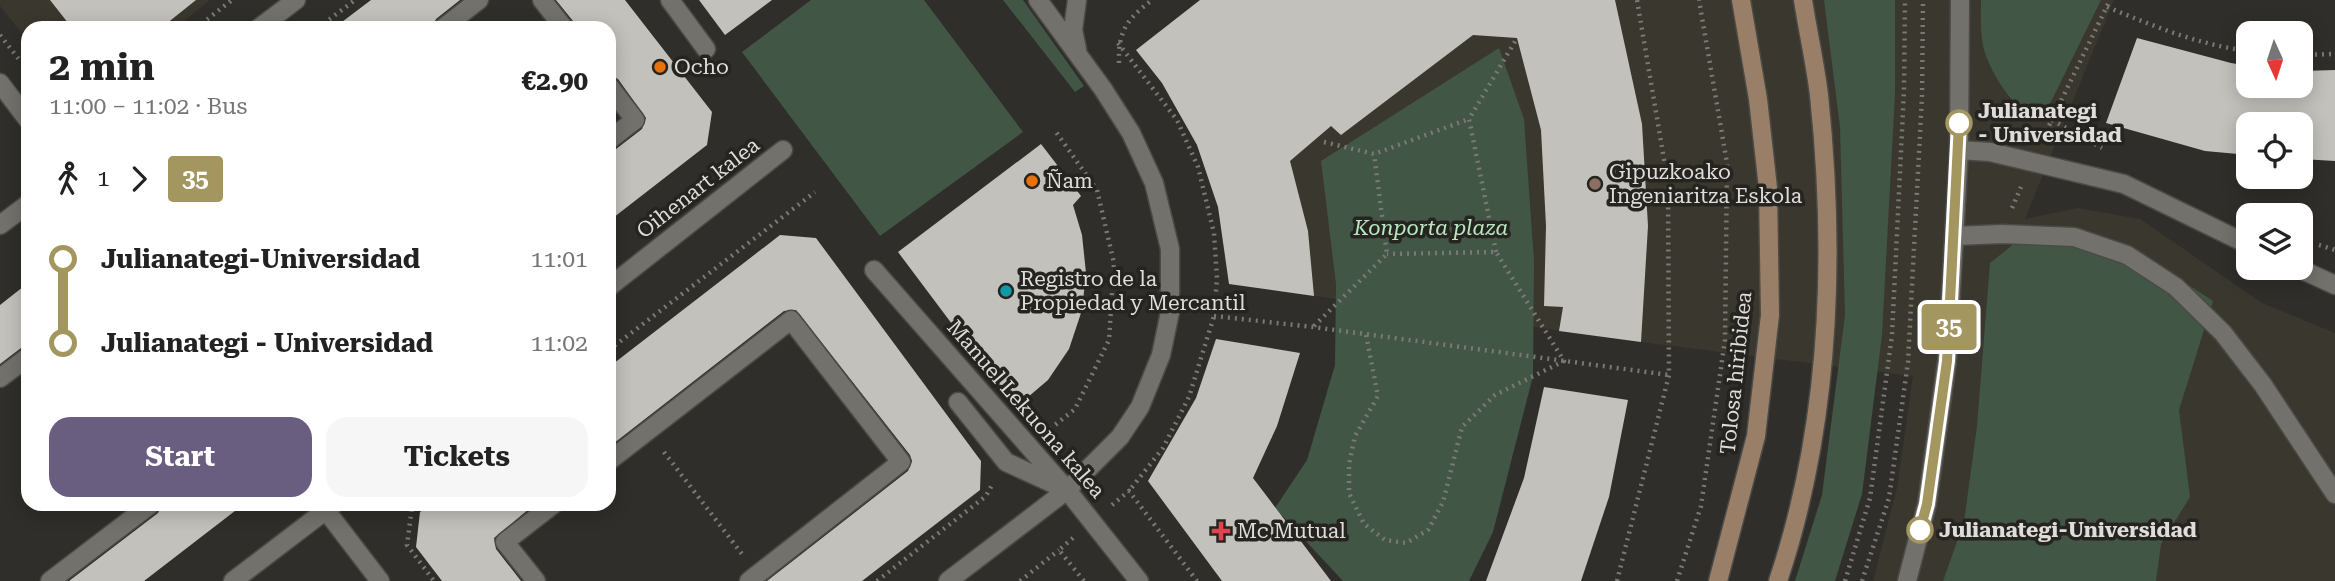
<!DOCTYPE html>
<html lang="en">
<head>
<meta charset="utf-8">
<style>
  :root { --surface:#fff; --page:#f6f6f6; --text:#222; --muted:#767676; --accent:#6a5e80 }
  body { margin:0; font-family:"Roboto Serif",serif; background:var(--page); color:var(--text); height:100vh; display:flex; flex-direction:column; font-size:26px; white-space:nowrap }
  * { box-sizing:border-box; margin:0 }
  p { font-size:23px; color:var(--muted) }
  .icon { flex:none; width:38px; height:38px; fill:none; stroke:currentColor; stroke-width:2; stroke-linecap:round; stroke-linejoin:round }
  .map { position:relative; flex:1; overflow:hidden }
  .drawer { position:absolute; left:21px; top:21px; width:595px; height:490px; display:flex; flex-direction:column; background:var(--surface); border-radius:21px; box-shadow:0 4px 18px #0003 }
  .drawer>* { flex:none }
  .badge { padding:0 14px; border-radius:5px; font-size:24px; line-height:46px }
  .needle { width:46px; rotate:177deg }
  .buttons { position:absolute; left:2236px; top:21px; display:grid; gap:14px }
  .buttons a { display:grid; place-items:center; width:77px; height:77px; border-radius:14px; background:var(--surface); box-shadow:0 4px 18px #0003; font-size:35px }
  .map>.badge { position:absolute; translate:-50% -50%; box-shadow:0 0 0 4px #fff }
  .legs { display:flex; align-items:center; gap:10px; height:77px; padding:0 28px; font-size:23px }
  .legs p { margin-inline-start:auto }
  .headline { display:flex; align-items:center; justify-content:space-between; height:119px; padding:0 28px }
  h1 { font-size:38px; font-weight:700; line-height:52px }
  .action { display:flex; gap:14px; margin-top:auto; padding:14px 28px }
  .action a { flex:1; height:80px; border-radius:21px; background:var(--accent); color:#fff; font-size:28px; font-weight:700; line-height:80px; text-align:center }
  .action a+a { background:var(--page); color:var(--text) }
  ul { padding:0 28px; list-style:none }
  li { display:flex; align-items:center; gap:24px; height:84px; font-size:26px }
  li i { display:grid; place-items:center; width:10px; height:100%; margin:0 9px; background:currentColor }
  li i::after { content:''; width:18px; height:18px; margin:-9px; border:5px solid; border-radius:50%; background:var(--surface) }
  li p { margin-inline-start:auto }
  li:first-child i { background:linear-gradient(#0000 50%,currentColor 0) }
  li:last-child i { background:linear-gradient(currentColor 50%,#0000 0) }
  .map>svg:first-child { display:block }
  .built { fill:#3a372e }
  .green { fill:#425645 }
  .building { fill:#c3c1bb }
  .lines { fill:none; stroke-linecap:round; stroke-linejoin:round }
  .lane-casing { stroke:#4b4a46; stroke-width:21 }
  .street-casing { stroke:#4b4a46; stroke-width:21 }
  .secondary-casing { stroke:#4b4a46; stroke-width:21 }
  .path { stroke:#7a7975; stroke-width:4.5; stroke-dasharray:2 5; stroke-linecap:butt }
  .lane { stroke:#73716c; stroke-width:18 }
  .street { stroke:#73716c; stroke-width:18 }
  .secondary { stroke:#9a7f68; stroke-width:18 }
  .line-1-casing { stroke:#fff; stroke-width:16 }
  .line-1 { stroke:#a4965f; stroke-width:10 }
  .food-dot { fill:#e8710a; stroke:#262420; stroke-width:2.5 }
  .stop-1-dot { fill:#fff; stroke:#a4965f; stroke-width:3.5 }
  .education-dot { fill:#8d6e63; stroke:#262420; stroke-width:2.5 }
  .culture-dot { fill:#0f9aa8; stroke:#262420; stroke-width:2.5 }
  .health-dot { fill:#e0444e; stroke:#262420; stroke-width:2.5 }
  .labels { text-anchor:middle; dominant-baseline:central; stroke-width:7; stroke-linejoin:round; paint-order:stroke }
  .poi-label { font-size:21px; fill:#deddda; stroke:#262420; text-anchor:start }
  .stop-label { font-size:21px; font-weight:bold; fill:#deddda; stroke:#262420; text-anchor:start }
  .street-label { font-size:21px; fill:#deddda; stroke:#262420 }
  .park-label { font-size:21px; font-style:italic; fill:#b9e8c0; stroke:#262420 }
</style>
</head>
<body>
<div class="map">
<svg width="2335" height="581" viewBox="0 0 2335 581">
  <rect width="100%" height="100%" fill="#2f2e2a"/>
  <g class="built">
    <polygon points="0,0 210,0 175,28 28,28 28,41 0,6"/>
    <polygon points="1200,0 2114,0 2025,219 2078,208 2140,219 2262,303 2335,333 2335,581 1873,581 1897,488 1913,376 1641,342 1229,284 1218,207 1197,145 1162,83 1136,50"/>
  </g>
  <g class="green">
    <polygon points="811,0 924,0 1023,132 880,236 742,52"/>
    <polygon points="1003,0 1023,0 1084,86 1075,92"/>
    <polygon points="1824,0 1895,0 1895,94 1882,335 1862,494 1835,581 1795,581 1822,495 1845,315 1840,127"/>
    <path d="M1981,0H2101L2043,118C2017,119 1987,68 1983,45C1980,30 1981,14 1981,0Z"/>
    <polygon points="1499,48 1524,119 1534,261 1533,376 1493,532 1469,581 1343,581 1275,508 1307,460 1335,365 1336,284 1321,161"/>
    <polygon points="2035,227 2125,243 2213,301 2179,410 2190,497 2161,544 2156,581 1943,581 1964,522 1977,426 1990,263"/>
  </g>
  <g class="building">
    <polygon points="50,0 196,0 161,28 72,28"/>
    <polygon points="371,0 460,0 436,19 432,28 334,28"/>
    <polygon points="556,0 625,0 712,112 707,145 609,221 609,151 616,149 642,129 646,118 618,79 609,75 609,28 575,28 573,21"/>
    <polygon points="699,0 772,0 725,35"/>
    <polygon points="1200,0 1615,0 1642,124 1648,226 1641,342 1559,331 1563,307 1544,306 1546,226 1541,130 1517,38 1473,35 1341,135 1331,126 1290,161 1308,231 1314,296 1229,284 1218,207 1197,145 1162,83 1136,50"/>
    <polygon points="2137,38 2231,63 2249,66 2249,86 2301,86 2301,71 2335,70 2335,161 2301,159 2301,124 2249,124 2249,155 2205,151 2106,123"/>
    <polygon points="1041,144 1081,196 1073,205 1082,235 1086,273 1082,310 1069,349 1048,380 1015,408 898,252"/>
    <polygon points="780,235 816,238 981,461 980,490 862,581 767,581 908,471 912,461 910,455 796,310 784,311 609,447 609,367"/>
    <polygon points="28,283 28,346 21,348 0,364 0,305"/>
    <polygon points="1216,339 1300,353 1277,426 1253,478 1331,581 1222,581 1148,481 1196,398"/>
    <polygon points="1544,387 1628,400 1609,497 1581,581 1486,581 1524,478"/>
    <polygon points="162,504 244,504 144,581 69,581 158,513"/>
    <polygon points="430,504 535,504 494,538 496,549 521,581 442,581 416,547 420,512"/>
  </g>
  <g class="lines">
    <g class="lane-casing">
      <polyline id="lane" points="958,402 1006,462 1067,490"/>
    </g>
    <g class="street-casing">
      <g id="street">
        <polyline points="542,0 564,28"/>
        <polyline points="670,0 706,49"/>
        <polyline points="1077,0 1073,30 1077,49"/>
        <polyline points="259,28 296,0"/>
        <polyline points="443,28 479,0"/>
        <polyline points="0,83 28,120"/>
        <polyline points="609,86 635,120 609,140"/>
        <polyline points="1959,150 1990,152 2124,184 2249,245"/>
        <polyline points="0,225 28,204"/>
        <polyline points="1955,236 2001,234 2074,237 2127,255 2176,287 2223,333 2263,385 2335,494"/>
        <polyline points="2298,268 2335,285"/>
        <polyline points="874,270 1067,490 1139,581"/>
        <polyline points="609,287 783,150"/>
        <polyline points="0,378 28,357"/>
        <polyline points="609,461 791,320 901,462 749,581"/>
        <polyline points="321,504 380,581"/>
        <polyline points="50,581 151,504"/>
        <polyline points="233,581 334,504"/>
        <polyline points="536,581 505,542 554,504"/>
        <polyline points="948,581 1067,490 1120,437 1140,407 1161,355 1170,312 1170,249 1154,183 1131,133 1103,89 1038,0"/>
        <polyline points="1907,581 1927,504 1947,361 1959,150 1960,0"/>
      </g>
    </g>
    <g class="secondary-casing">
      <g id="secondary">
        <polyline points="1718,581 1756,436 1770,315 1768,188 1758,99 1741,0"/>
        <path d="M1778,581C1830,426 1836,257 1819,95C1815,63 1808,32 1803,0"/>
      </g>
    </g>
    <g class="path">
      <path d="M2107,7C2154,26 2198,45 2249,51"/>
      <polyline points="196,28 232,0"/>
      <polyline points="318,28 355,0"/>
      <polyline points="0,35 21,62"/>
      <polyline points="1118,43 1177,120 1198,167 1214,233 1217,278 1214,316 1189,397 1163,448 1129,491"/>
      <polyline points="2301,55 2335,54"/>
      <path d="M1119,63C1118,31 1127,19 1152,0"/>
      <polyline points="2052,120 2102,148"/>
      <polyline points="2043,138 2110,0"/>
      <polyline points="1324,142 1374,154 1469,119"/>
      <polyline points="2012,208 2021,187"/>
      <polyline points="2319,245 2335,250"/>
      <polyline points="1496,252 1469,119 1517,38"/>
      <polyline points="1214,316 1313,327 1669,375"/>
      <polyline points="1314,326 1387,254 1374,154"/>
      <polyline points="1366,335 1378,396 1355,436 1349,464 1349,493 1364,524 1385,540 1406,543 1428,530 1443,502 1462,427 1495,395 1564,361 1496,252 1387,254"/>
      <polyline points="609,350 815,192"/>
      <polyline points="1050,429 1075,409 1109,340 1114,263 1097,190 1056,132"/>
      <polyline points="664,452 742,554"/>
      <polyline points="415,504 412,507 407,545 434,581"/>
      <polyline points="1112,505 1129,491 1197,581"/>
      <polyline points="1073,538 1059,550 1084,581"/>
      <polyline points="877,581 986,496 992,485"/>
      <polyline points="1020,581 1059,550"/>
      <polyline points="1617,581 1669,375 1668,183 1637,0"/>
      <polyline points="1677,581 1701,506 1725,340 1727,163 1699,0"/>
      <polyline points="1845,581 1870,498 1892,335 1904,90 1905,0"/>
      <polyline points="1862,581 1889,498 1908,362 1922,96 1923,0"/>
    </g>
    <use href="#lane" class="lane"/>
    <use href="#street" class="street"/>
    <use href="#secondary" class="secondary"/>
  </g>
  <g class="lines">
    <g class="line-1-casing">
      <polyline id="line-1" points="1920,530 1927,504 1947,361 1959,123"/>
    </g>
    <use href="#line-1" class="line-1"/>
  </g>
  <g class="food-dot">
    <circle cx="660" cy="67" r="7"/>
    <circle cx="1032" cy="181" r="7"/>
  </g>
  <g class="stop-1-dot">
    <circle cx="1959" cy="123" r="12"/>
    <circle cx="1920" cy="530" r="12"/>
  </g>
  <circle class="education-dot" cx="1595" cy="184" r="7"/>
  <circle class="culture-dot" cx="1006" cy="291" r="7"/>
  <path class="health-dot" d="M1217.5 520.5h7v7h7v7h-7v7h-7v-7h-7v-7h7z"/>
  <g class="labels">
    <g class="poi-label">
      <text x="674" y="67">Ocho</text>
      <text x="1609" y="172">Gipuzkoako<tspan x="1609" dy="24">Ingeniaritza Eskola</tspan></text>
      <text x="1046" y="181">Ñam</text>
      <text x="1020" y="279">Registro de la<tspan x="1020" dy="24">Propiedad y Mercantil</tspan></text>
      <text x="1237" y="531">Mc Mutual</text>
    </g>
    <g class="stop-label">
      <text x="1978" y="111">Julianategi<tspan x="1978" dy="24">- Universidad</tspan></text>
      <text x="1939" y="530">Julianategi-Universidad</text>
    </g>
    <g class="street-label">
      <text transform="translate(698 188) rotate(-38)">Oihenart kalea</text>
      <text transform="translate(1736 373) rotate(-84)">Tolosa hiribidea</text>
      <text transform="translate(1026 409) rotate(49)">Manuel Lekuona kalea</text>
    </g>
    <g class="park-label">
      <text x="1431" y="228">Konporta plaza</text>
    </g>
  </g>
</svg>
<div class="buttons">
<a><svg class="needle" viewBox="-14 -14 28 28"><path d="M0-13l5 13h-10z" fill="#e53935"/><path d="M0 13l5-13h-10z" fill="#767676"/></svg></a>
<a><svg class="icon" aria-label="locate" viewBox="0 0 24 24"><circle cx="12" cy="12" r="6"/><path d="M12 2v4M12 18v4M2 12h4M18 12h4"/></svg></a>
<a><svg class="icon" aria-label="layers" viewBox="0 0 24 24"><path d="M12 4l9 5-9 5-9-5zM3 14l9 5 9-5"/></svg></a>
</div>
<b class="badge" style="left:1949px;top:327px;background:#a4965f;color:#fff">35</b>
<section class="drawer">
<div class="headline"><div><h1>2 min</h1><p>11:00 – 11:02 · Bus</p></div><b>€2.90</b></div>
<div class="legs"><svg class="icon" aria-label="walk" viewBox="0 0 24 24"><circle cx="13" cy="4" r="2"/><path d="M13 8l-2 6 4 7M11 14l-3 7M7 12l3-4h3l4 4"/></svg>1<svg class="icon" aria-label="forward" viewBox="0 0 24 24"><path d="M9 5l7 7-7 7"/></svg><b class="badge" style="background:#a4965f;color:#fff">35</b></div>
<ul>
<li><i style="color:#a4965f"></i><b>Julianategi-Universidad</b><p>11:01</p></li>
<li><i style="color:#a4965f"></i><b>Julianategi - Universidad</b><p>11:02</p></li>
</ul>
<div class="action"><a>Start</a><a>Tickets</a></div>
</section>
</div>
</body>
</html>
